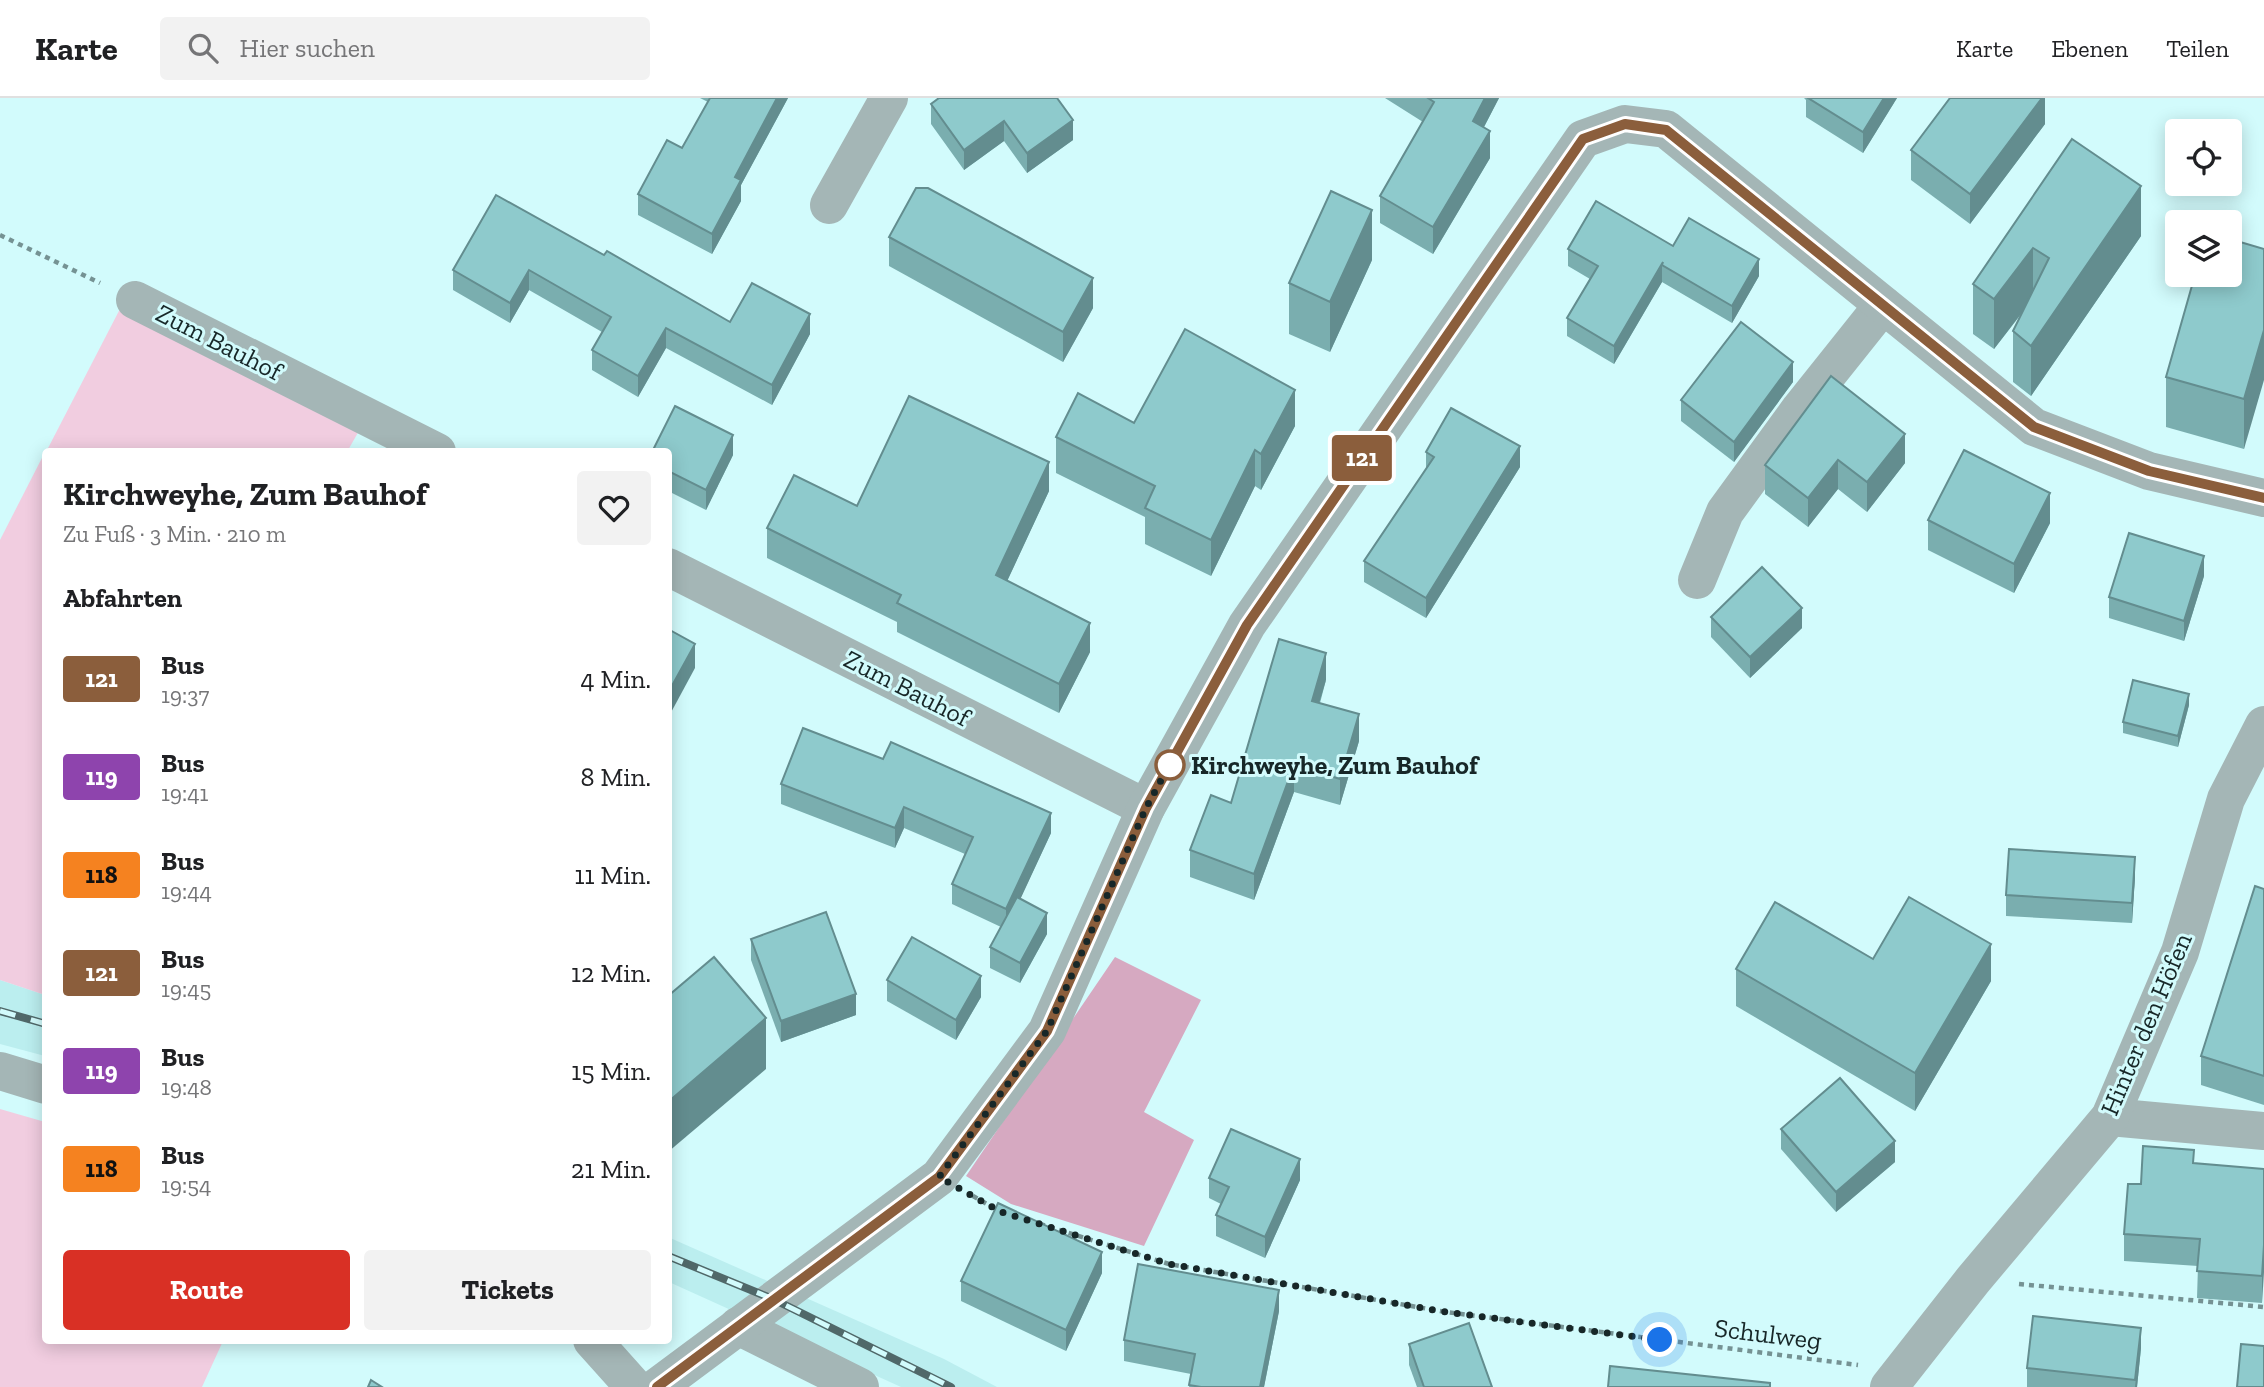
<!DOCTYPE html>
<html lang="de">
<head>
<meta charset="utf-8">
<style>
  :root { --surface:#fff; --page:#f2f2f2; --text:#202124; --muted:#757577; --line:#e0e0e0; --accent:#d93025 }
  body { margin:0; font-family:"Zilla Slab",serif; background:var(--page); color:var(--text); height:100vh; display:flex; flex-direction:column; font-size:26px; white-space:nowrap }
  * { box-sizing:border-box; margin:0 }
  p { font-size:23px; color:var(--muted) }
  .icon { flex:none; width:38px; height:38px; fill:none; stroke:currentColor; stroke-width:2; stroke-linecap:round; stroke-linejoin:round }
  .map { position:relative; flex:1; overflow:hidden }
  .details { position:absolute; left:42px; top:350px; width:630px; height:896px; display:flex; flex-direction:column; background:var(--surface); border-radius:7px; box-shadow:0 4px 18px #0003 }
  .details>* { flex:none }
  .badge { padding:0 14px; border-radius:5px; font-size:24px; line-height:46px }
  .buttons { position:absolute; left:2165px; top:21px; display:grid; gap:14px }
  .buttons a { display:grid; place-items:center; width:77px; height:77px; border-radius:7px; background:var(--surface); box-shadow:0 4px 18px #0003; font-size:35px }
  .you { position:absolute; width:35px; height:35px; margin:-18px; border:5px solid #fff; border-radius:50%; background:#1a73e8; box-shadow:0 0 0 10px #1a73e833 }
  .map>.badge { position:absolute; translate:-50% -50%; box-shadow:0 0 0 4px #fff }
  h2 { padding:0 21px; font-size:26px; line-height:63px }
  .round { display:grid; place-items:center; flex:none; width:74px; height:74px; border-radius:7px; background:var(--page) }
  .overview { display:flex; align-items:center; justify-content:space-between; height:119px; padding:0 21px }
  h1 { font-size:33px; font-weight:700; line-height:52px }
  .cta { display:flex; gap:14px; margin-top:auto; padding:14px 21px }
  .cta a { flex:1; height:80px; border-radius:7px; background:var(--accent); color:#fff; font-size:28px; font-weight:700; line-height:80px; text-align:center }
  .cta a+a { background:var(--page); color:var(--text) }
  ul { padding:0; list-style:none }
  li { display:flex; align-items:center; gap:21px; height:98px; padding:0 21px }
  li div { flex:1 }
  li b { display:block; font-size:26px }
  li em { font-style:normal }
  li .badge { min-width:77px; font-weight:700; text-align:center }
  header { display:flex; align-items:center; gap:42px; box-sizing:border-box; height:98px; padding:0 35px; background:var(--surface); border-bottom:2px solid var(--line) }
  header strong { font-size:33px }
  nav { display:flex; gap:38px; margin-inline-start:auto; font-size:24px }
  .search { width:490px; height:63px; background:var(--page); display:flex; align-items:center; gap:18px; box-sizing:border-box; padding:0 24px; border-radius:7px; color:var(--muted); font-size:26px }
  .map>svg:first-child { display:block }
  .built { fill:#bbeeef }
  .green { fill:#f1cde0 }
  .forest { fill:#d6a9c1 }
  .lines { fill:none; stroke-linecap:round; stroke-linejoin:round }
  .path { stroke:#759293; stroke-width:4.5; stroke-dasharray:5 5; stroke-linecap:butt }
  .minor { stroke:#a4b6b6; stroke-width:38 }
  .rail-casing { stroke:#506869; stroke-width:8 }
  .rail { stroke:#d2fbfc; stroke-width:5; stroke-dasharray:16; stroke-linecap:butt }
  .wall { fill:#7aaeaf }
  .shaded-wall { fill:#638d8f }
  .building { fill:#8ecacc; stroke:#638d8f; stroke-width:2 }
  .line-casing { stroke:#fff; stroke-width:16 }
  .line { stroke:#8b5e3c; stroke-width:10 }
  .walk { stroke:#172728; stroke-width:7; stroke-dasharray:0 12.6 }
  .stop-dot { fill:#fff; stroke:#8b5e3c; stroke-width:3.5 }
  .labels { text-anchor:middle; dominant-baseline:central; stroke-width:6; stroke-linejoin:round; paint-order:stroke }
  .street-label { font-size:26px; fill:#172728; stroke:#d2fbfc }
  .stop-label { font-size:26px; font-weight:bold; fill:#172728; stroke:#d2fbfc; text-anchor:start }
</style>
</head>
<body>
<header>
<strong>Karte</strong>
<div class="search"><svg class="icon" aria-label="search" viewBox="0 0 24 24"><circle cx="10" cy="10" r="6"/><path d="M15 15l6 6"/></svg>Hier suchen</div>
<nav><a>Karte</a><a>Ebenen</a><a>Teilen</a></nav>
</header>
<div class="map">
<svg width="2264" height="1289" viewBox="0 0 2264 1289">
  <rect width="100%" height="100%" fill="#d2fbfc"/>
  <g class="built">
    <polygon points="0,882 45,897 45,958 0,946"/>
    <polygon points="668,1139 944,1261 997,1289 901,1289 669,1184"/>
  </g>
  <g class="green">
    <polygon points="121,209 360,331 347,354 46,354"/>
    <polygon points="45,354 45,897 0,882 0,442"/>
    <polygon points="0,1011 45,1024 46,1242 223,1243 202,1289 0,1289"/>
  </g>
  <polygon class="forest" points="1115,859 1201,902 1144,1014 1194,1042 1144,1148 1011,1106 966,1078"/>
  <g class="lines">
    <g class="path">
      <polyline points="0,137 100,185"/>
      <polyline points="973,1098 999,1113"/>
      <polyline points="1040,1126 1169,1166 1446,1214 1858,1267"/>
      <polyline points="2019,1186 2264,1209"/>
    </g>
    <g class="minor">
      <polyline points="829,107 889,0"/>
      <polyline points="135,202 437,354"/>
      <polyline points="668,469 1146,710"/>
      <polyline points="1697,482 1725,414 1800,311 1883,207"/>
      <polyline points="0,973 46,987"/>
      <polyline points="2110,1019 2264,1033"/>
      <polyline points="738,1228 860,1289"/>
      <polyline points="592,1242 634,1289"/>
      <polyline points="657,1289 939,1079 1047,933 1146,710 1247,527 1583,41 1625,26 1666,31 2034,329 2149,373 2264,400"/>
      <polyline points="1889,1289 1973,1182 2110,1019 2180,854 2226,701 2264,627"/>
    </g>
    <g class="rail-casing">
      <g id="rail">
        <polyline points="0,913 46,926"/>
        <polyline points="668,1158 773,1201 951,1289"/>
      </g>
    </g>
    <use href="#rail" class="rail"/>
  </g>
  <g class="wall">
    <polygon points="700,0 788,0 741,87 741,103 712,156 638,117 638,96 682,50 708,4"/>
    <polygon points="939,0 1073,42 1027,75 1004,43 964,72 931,26 931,6"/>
    <polygon points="1385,0 1499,0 1484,29 1490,60 1433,156 1380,125 1380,98 1423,24"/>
    <polygon points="1804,0 1897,0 1863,55 1806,19 1806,2"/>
    <polygon points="2045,0 2045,26 1970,126 1911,82 1911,52"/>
    <polygon points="2072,41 2141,138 2031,298 2013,284 2013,233 2022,215 1994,251 1973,236 1973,186"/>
    <polygon points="889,139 1093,210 1063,264 889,168"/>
    <polygon points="1673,148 1759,178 1732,225 1662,184 1614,266 1567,238 1567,220 1590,181 1568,168 1568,151"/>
    <polygon points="2264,151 2244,351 2166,329 2166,279"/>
    <polygon points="604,157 730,224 810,236 772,307 666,250 638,299 592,272 592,252 602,234 529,192 510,225 453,192 453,172"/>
    <polygon points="1372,162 1330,254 1289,236 1289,185"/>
    <polygon points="1831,278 1905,365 1867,414 1838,391 1808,429 1765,396 1765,367"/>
    <polygon points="1793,284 1734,364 1681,323 1681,302"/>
    <polygon points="1134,325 1295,328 1261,392 1255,388 1211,478 1145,446 1145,419 1056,375 1056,339"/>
    <polygon points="668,354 733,357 706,412 668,393"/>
    <polygon points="1426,354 1520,369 1426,520 1364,484 1364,463 1426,371"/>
    <polygon points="1049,393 1007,483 1090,554 1059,615 897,534 897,524 767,460 767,430 857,408"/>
    <polygon points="1928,422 2050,425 2014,495 1928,452"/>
    <polygon points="2204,478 2184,543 2109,520 2109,499"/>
    <polygon points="1711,519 1802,530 1750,580 1711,539"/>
    <polygon points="1326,582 1320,605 1359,643 1340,707 1294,694 1254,802 1190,779 1190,752 1231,705"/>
    <polygon points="2189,607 2178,649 2123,635 2123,624"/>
    <polygon points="781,686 1051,735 1020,801 1047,836 1020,885 990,870 990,849 1001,829 952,806 952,786 965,756 904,730 895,750 781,706"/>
    <polygon points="2135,779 2132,825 2006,818 2006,797"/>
    <polygon points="2264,791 2264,1007 2201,987 2201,958"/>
    <polygon points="751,841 856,917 781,944 751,862"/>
    <polygon points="1736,871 1991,883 1915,1013 1736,908"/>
    <polygon points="887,882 981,899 956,942 887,903"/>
    <polygon points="1781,1031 1895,1064 1836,1114 1781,1051"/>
    <polygon points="2194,1065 2264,1071 2262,1205 2197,1200 2198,1168 2124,1163 2124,1136 2141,1086"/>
    <polygon points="1209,1080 1300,1082 1265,1160 1216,1138 1216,1117 1221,1106 1209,1100"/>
    <polygon points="1102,1175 1066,1253 961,1203 961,1183"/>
    <polygon points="1279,1213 1264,1289 1189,1289 1191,1276 1124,1263 1124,1242"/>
    <polygon points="1409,1246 1492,1289 1417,1289 1409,1267"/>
    <polygon points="2141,1250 2137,1289 2027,1289 2027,1270"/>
  </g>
  <g class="shaded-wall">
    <polygon points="777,0 788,0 741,87 741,103 712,156 712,136 735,79"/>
    <polygon points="1485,0 1499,0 1473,50 1473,23"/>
    <polygon points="1884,0 1897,0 1863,55 1863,34"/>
    <polygon points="2042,0 2045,0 2045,26 1970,126 1970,96"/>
    <polygon points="1073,22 1073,42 1027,75 1027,55"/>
    <polygon points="1004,23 1004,43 964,72 964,52"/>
    <polygon points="1490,33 1490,60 1433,156 1433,129"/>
    <polygon points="2141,88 2141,138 2031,298 2031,248"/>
    <polygon points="1372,112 1372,162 1330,254 1330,204"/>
    <polygon points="2033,150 2033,200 1994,251 1994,201"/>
    <polygon points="1759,161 1759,178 1732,225 1732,208"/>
    <polygon points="1662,167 1662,184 1614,266 1614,248"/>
    <polygon points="529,172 529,192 510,225 510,205"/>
    <polygon points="1093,180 1093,210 1063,264 1063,234"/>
    <polygon points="810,216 810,236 772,307 772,287"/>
    <polygon points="666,230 666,250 638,299 638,278"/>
    <polygon points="2264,232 2264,282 2244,351 2244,301"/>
    <polygon points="1793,264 1793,284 1734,364 1734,344"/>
    <polygon points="1295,292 1295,328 1261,392 1261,356"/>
    <polygon points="1905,336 1905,365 1867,414 1867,384"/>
    <polygon points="733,337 733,357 706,412 706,392"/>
    <polygon points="1520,348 1520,369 1426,520 1426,500"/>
    <polygon points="1255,352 1255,388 1211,478 1211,442"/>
    <polygon points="1838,362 1838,391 1808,429 1808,400"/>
    <polygon points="1049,364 1049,393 996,507 996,477"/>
    <polygon points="2050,395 2050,425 2014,495 2014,466"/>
    <polygon points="2204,458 2204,478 2184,543 2184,523"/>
    <polygon points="1802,510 1802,530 1750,580 1750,559"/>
    <polygon points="1090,525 1090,554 1059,615 1059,586"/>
    <polygon points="695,546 695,570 668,620 668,595"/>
    <polygon points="1326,555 1326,582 1312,629 1312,603"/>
    <polygon points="2189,596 2189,607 2178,649 2178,638"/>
    <polygon points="1359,616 1359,643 1340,707 1340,681"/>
    <polygon points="1294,667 1294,694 1254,802 1254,776"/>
    <polygon points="904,709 904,730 895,750 895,730"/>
    <polygon points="1051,715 1051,735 1006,832 1006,811"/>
    <polygon points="2135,759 2135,779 2132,825 2132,805"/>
    <polygon points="1047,815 1047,836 1020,885 1020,865"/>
    <polygon points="1991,846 1991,883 1915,1013 1915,975"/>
    <polygon points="981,878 981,899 956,942 956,922"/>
    <polygon points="856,896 856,917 781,944 781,923"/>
    <polygon points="766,920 766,971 668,1054 668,1004"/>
    <polygon points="1895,1043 1895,1064 1836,1114 1836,1094"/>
    <polygon points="1300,1061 1300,1082 1265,1160 1265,1139"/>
    <polygon points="2264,1147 2264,1174 2262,1205 2262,1178"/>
    <polygon points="1102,1154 1102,1175 1066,1253 1066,1232"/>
    <polygon points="1279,1192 1279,1213 1264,1289 1260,1289"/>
    <polygon points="2141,1230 2141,1250 2137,1289 2135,1289"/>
  </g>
  <g class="building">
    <polygon points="710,0 777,0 735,79 741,82 712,136 638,96 667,42 682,50"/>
    <polygon points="939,0 1057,0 1073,22 1027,55 1004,23 964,52 931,6"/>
    <polygon points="1428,0 1485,0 1473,23 1490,33 1433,129 1380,98 1434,4"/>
    <polygon points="1808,0 1884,0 1863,34"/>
    <polygon points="1950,0 2042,0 1970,96 1911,52"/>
    <polygon points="2072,41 2141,88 2031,248 2013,233 2049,160 2033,150 1994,201 1973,186"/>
    <polygon points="916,90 928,90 1093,180 1063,234 889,139"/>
    <polygon points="1331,93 1372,112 1330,204 1289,185"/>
    <polygon points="496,97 604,157 607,153 730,224 752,185 810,216 772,287 666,230 638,278 592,252 611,219 529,172 510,205 453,172"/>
    <polygon points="1596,103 1673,148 1689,120 1759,161 1732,208 1662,167 1663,164 1614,248 1567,220 1598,168 1568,151"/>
    <polygon points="2230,141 2264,151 2264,232 2244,301 2166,279 2195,177 2230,177"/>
    <polygon points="1741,224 1793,264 1734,344 1681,302"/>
    <polygon points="1185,231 1295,292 1261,356 1255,352 1211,442 1145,410 1155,388 1056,339 1078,295 1134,325"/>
    <polygon points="1831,278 1905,336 1867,384 1838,362 1808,400 1765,367"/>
    <polygon points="909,298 1049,364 996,477 1090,525 1059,586 897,505 901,497 767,430 794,377 857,408"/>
    <polygon points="675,308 733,337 706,392 668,373 668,354 652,354"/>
    <polygon points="1451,310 1520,348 1426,500 1364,463 1434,359 1426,354"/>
    <polygon points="1964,352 2050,395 2014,466 1928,422"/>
    <polygon points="2129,435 2204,458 2184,523 2109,499"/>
    <polygon points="1762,469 1802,510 1750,559 1711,519"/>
    <polygon points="668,531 695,546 668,595"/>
    <polygon points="1279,541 1326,555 1312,603 1359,616 1340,681 1294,667 1254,776 1190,752 1211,697 1231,705"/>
    <polygon points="2133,582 2189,596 2178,638 2123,624"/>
    <polygon points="803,630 883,661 891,644 1051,715 1006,811 952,786 973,739 904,709 895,730 781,686"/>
    <polygon points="2009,751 2135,759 2132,805 2006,797"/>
    <polygon points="2255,788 2264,791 2264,978 2201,958"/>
    <polygon points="1017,799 1047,815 1020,865 990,849"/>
    <polygon points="1909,799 1991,846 1915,975 1736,871 1775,804 1873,861"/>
    <polygon points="826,814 856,896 781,923 751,841"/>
    <polygon points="912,839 981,878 956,922 887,882"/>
    <polygon points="714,859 766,920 668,1004 668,898"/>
    <polygon points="1840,980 1895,1043 1836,1094 1781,1031"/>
    <polygon points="1231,1031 1300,1061 1265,1139 1216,1117 1229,1089 1209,1080"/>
    <polygon points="2143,1048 2194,1052 2193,1065 2264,1071 2264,1147 2262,1178 2197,1173 2200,1141 2124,1136 2128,1086 2141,1086"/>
    <polygon points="998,1105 1102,1154 1066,1232 961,1183"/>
    <polygon points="1138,1166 1279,1192 1260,1289 1201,1289 1189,1287 1195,1256 1124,1242"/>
    <polygon points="2033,1218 2141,1230 2135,1282 2027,1270"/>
    <polygon points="1469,1225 1492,1289 1424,1289 1409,1246"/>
    <polygon points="2241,1246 2264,1248 2264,1289 2237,1289"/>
    <polygon points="1610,1268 1770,1285 1770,1289 1608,1289"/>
    <polygon points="371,1282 382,1289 368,1289"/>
  </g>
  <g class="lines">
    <g class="line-casing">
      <polyline id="line" points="657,1289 939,1079 1016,975 1047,933 1146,710 1247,527 1583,41 1625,26 1666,32 2034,329 2149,373 2264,400"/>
    </g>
    <use href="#line" class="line"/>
    <polyline class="walk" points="1170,667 1171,664 1146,710 1047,933 939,1079 1001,1114 1169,1166 1446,1214 1660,1242"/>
  </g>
  <circle class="stop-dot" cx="1170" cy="667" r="14"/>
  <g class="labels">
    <g class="street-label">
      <text transform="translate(219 244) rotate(27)">Zum Bauhof</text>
      <text transform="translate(907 590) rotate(27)">Zum Bauhof</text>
      <text transform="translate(2146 926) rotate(-67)">Hinter den Höfen</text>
      <text transform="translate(1768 1236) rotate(7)">Schulweg</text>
    </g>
    <g class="stop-label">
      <text x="1191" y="667">Kirchweyhe, Zum Bauhof</text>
    </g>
  </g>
</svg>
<div class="buttons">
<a><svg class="icon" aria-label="locate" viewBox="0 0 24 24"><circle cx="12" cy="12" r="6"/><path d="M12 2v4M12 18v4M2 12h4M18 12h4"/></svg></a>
<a><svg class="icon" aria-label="layers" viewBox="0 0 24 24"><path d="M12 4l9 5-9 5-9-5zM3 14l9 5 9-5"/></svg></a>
</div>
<div class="you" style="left:1660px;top:1242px"></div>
<b class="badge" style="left:1362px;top:360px;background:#8b5e3c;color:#fff">121</b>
<section class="details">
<div class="overview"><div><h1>Kirchweyhe, Zum Bauhof</h1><p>Zu Fuß · 3 Min. · 210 m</p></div><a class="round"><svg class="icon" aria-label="heart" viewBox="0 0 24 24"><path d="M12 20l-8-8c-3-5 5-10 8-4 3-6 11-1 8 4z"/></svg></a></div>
<h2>Abfahrten</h2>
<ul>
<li><span class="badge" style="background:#8b5e3c;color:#fff">121</span><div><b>Bus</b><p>19:37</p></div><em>4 Min.</em></li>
<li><span class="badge" style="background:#8e44ad;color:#fff">119</span><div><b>Bus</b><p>19:41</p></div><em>8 Min.</em></li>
<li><span class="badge" style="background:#f58220;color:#111">118</span><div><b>Bus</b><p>19:44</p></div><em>11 Min.</em></li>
<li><span class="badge" style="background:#8b5e3c;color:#fff">121</span><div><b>Bus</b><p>19:45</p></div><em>12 Min.</em></li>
<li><span class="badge" style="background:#8e44ad;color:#fff">119</span><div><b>Bus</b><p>19:48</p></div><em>15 Min.</em></li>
<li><span class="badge" style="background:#f58220;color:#111">118</span><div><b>Bus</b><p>19:54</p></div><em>21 Min.</em></li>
</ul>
<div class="cta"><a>Route</a><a>Tickets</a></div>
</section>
</div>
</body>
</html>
